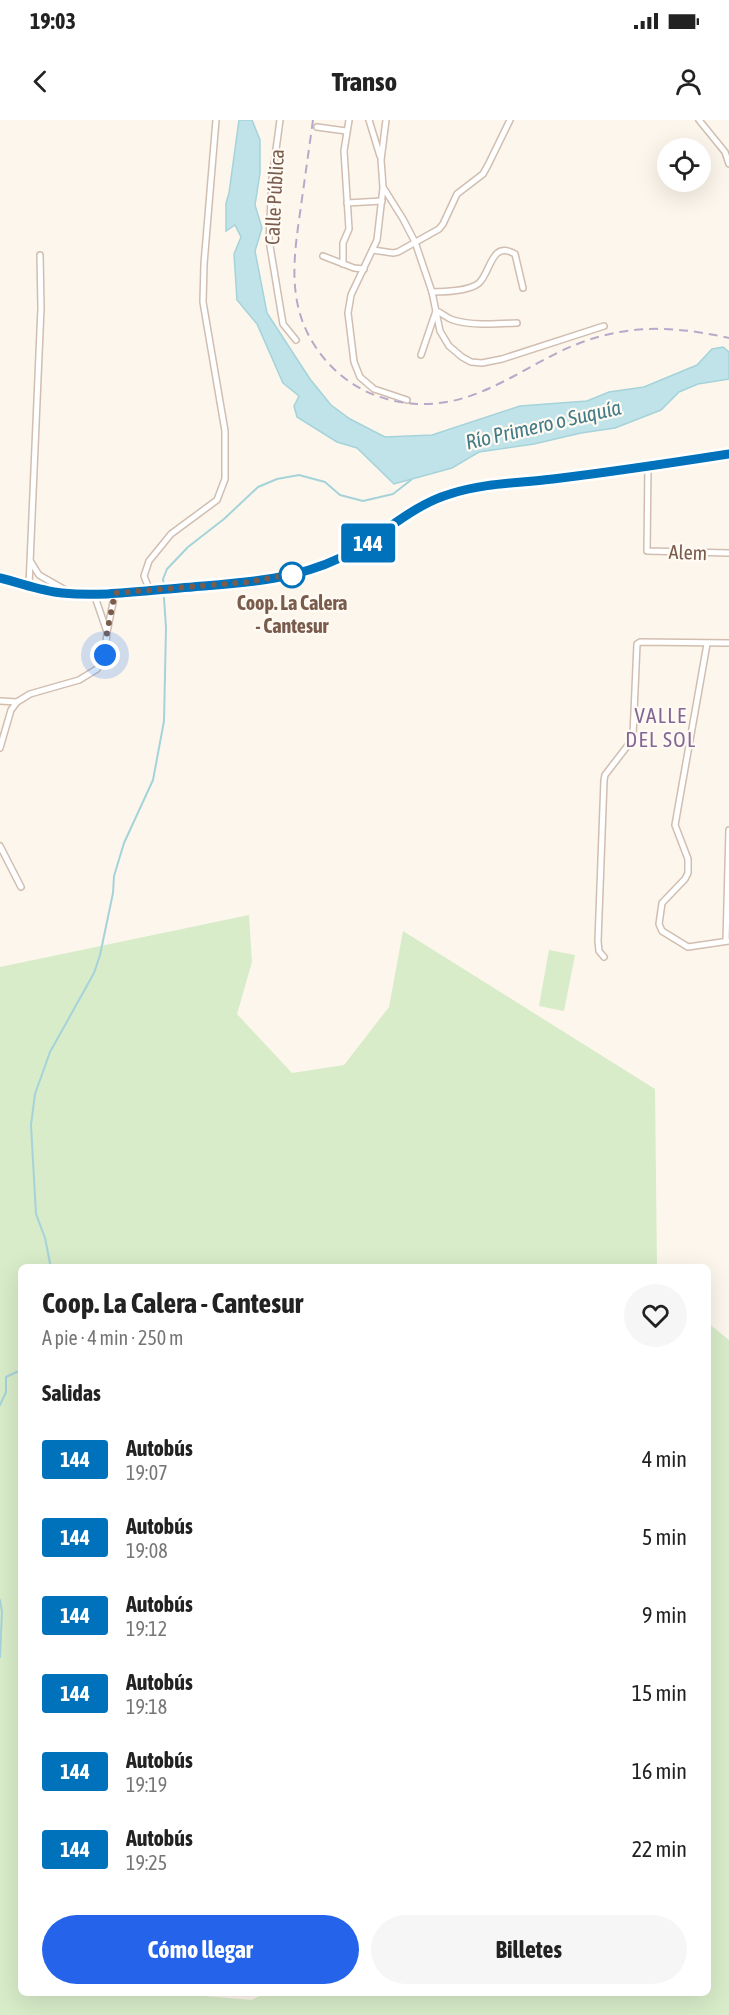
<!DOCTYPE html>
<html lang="es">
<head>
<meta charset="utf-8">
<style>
  :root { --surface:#fff; --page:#f6f6f6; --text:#222; --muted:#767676; --accent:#2563eb }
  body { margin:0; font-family:"Asap Condensed",sans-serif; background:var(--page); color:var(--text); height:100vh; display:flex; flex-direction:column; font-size:22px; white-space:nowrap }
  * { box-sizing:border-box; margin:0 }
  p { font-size:20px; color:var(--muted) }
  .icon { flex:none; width:33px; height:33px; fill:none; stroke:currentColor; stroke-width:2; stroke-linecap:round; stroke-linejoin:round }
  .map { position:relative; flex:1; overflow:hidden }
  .side { position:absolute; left:18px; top:1144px; width:693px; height:732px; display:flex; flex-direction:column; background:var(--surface); border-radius:9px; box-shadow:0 6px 24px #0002 }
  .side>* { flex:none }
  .badge { padding:0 12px; border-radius:4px; font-size:21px; line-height:39px }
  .controls { position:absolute; left:657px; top:18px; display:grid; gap:12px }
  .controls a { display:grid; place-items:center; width:54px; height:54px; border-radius:50%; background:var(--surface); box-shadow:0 6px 24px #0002; font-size:30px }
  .you { position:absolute; width:30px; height:30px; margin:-15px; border:4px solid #fff; border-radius:50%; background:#1a73e8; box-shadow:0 0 0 9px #1a73e833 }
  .map>.badge { position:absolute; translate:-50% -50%; box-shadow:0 0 0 3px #fff }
  h2 { padding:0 24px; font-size:22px; line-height:54px }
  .round { display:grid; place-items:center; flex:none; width:63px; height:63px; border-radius:32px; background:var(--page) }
  .headline { display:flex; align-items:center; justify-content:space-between; height:102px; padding:0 24px }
  h1 { font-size:28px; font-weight:700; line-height:45px }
  .cta { display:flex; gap:12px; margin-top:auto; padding:12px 24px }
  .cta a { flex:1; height:69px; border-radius:36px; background:var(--accent); color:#fff; font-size:24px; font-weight:700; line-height:69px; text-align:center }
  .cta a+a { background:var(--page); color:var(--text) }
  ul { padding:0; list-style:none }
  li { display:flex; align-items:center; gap:18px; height:78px; padding:0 24px }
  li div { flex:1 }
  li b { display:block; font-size:22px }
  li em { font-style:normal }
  li .badge { min-width:66px; font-weight:700; text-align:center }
  .status { display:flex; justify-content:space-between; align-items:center; height:42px; padding:0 30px; background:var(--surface); direction:ltr }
  .status svg { height:16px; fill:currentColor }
  header { display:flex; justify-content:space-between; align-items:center; height:78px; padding:0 24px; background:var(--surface); font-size:27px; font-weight:700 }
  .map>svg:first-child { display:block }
  .green { fill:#d8ecc9 }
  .water { fill:#bfe3e8; stroke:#a5d3da; stroke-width:1.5 }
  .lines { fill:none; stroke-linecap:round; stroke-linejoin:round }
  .stream { stroke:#a5d3da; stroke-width:2 }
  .minor-casing { stroke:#d1beb0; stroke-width:8 }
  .primary-casing { stroke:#dad1cd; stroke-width:12 }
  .minor { stroke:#fff; stroke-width:5 }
  .primary { stroke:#fbd9a5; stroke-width:9 }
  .rail { stroke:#b9a8c9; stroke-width:2; stroke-dasharray:9 6; stroke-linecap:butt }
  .line-casing { stroke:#fff; stroke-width:14 }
  .line { stroke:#0072bc; stroke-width:9 }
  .walk { stroke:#7a5c4d; stroke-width:6; stroke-dasharray:0 10.8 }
  .stop-dot { fill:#fff; stroke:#0072bc; stroke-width:3 }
  .labels { text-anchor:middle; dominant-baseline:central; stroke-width:4.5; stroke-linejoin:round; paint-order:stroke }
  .street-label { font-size:20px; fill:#7a5c4d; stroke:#fffaf3 }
  .stop-label { font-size:20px; font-weight:bold; fill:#7a5c4d; stroke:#fffaf3 }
  .water-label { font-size:21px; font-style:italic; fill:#437c86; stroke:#fffaf3 }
  .neighbourhood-label { font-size:21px; letter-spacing:1.5px; fill:#846695; stroke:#fffaf3 }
</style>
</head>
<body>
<div class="status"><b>19:03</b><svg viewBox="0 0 49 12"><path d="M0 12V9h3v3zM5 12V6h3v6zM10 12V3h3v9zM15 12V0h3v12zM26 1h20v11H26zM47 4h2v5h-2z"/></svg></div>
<header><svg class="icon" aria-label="back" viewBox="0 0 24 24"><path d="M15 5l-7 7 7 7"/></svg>Transo<svg class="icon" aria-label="person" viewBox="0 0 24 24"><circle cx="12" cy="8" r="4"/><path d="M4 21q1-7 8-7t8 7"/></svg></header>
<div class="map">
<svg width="729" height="1895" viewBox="0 0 729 1895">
  <rect width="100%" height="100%" fill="#fdf6ec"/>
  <g class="green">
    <polygon points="249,795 252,842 237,894 292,953 344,945 389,887 403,811 655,969 657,1147 21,1148 21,1874 182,1874 252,1880 263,1874 708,1874 708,1203 729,1220 729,1895 0,1895 0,847"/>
    <polygon points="549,830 575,835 564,891 539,886"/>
  </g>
  <polygon class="water" points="239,0 252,0 260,20 260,53 255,85 262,108 255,131 267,193 310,259 331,285 350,299 385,317 432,315 520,286 587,281 609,272 644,267 697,245 712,229 723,227 729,232 729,259 698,264 679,272 661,290 615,308 581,313 534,324 479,332 452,348 394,364 357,328 337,322 297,297 294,286 299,276 283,263 257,204 237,180 234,134 241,117 235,105 226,111 226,83 229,73"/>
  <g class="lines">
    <g class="stream">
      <polyline points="164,466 163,459 167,449 188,427 224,399 258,367 277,359 299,355 325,362 340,375 363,381 393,374 411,360"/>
      <polyline points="51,1148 45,1118 36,1094 31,1005 35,974 50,932 94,853 100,835 113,773 114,756 124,723 153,660 164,601 166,508 164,478"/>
      <polyline points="0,1285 6,1272 6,1257 21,1250"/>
      <polyline points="0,1480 2,1492 0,1537"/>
    </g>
    <g class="minor-casing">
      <g id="minor">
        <polyline points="280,0 272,59 269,120 283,204 296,220"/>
        <polyline points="369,0 380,36"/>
        <polyline points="386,0 381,40 383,67 403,99 415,122 432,172 440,211 449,226 462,237 471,242 482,243 502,239 604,206"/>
        <polyline points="699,0 725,32 729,44"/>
        <polyline points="317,7 346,11"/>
        <polyline points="383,68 377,120 351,175 348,193 354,242 360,257 374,269 407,280"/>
        <polyline points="347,83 382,81"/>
        <polyline points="373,130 393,133 398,132 439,109 443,104 457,74 483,54 488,45 510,0"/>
        <polyline points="323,136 354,148 364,149"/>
        <polyline points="343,144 343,123 349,109 344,31 349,0"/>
        <path d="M432,172C443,172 470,171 479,163C491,152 491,120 515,134L523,168"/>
        <path d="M421,235L436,191C443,193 446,198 453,200C473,206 497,204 517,203"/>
        <polyline points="648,346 647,431 729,433"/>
        <polyline points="31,442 39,455 67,471"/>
        <polyline points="29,466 41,188 40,135"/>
        <polyline points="150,471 144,456 149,441 171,414 217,380 225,359 225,311 203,182 204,144 216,0"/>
        <polyline points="94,474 106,509"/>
        <polyline points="707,524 675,705 688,739 688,753 685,759 662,783 659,804 662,811 688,827 729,821"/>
        <polyline points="0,581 17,582"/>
        <polyline points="0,628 11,590 17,582 30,574 79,560 97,549 105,535 107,512 115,473"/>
        <polyline points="0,726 21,767"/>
        <polyline points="726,821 729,710"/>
        <polyline points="604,837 599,831 598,821 604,660 605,655 632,620 633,615 637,524 640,522 729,523"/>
      </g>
    </g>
    <g class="primary-casing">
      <path id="primary" d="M0,458C21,464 41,470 62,473C101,477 141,471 180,468C235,463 289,462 340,438C378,420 409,386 450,374C483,363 519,363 553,359C612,352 670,343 729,334"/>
    </g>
    <use href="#minor" class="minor"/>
    <use href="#primary" class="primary"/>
    <path class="rail" d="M313,0C309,29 305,57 301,86C294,135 286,182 315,226C328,246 344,260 365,271C397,286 433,288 467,277C498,267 527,248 557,233C616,204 666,204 729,218"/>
  </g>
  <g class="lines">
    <g class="line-casing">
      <path id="line" d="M0,458C21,463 41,471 62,473C101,477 141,471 180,468C235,463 290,462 340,438C378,420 409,386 450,374C483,363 519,363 553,359C612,352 671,343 729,334"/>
    </g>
    <use href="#line" class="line"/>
    <polyline class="walk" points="105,535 107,512 115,473 248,462 298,453 292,455"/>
  </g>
  <circle class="stop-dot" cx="292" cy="455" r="12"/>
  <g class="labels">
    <g class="street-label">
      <text transform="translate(274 77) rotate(-87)">Calle Pública</text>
      <text transform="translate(688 432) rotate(2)">Alem</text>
    </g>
    <g class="stop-label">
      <text x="292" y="482">Coop. La Calera<tspan x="292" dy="23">- Cantesur</tspan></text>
    </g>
    <g class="water-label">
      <text transform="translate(543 304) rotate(-13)">Río Primero o Suquía</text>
    </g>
    <g class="neighbourhood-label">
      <text x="661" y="595">VALLE<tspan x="661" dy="24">DEL SOL</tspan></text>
    </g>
  </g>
</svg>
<div class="controls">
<a><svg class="icon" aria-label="locate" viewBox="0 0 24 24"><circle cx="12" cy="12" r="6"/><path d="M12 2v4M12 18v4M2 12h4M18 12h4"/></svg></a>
</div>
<div class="you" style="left:105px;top:535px"></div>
<b class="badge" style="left:368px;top:423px;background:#0072bc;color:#fff">144</b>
<section class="side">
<div class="headline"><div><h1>Coop. La Calera - Cantesur</h1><p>A pie · 4 min · 250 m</p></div><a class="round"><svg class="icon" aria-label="heart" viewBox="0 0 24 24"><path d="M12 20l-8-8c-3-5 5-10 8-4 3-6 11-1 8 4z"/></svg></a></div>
<h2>Salidas</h2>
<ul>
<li><span class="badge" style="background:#0072bc;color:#fff">144</span><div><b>Autobús</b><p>19:07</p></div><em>4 min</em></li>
<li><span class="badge" style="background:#0072bc;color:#fff">144</span><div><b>Autobús</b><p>19:08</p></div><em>5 min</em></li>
<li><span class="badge" style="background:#0072bc;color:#fff">144</span><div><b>Autobús</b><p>19:12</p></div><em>9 min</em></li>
<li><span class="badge" style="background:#0072bc;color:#fff">144</span><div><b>Autobús</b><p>19:18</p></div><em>15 min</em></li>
<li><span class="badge" style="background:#0072bc;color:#fff">144</span><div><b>Autobús</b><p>19:19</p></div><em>16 min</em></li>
<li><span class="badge" style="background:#0072bc;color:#fff">144</span><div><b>Autobús</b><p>19:25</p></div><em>22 min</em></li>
</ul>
<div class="cta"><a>Cómo llegar</a><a>Billetes</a></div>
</section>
</div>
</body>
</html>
